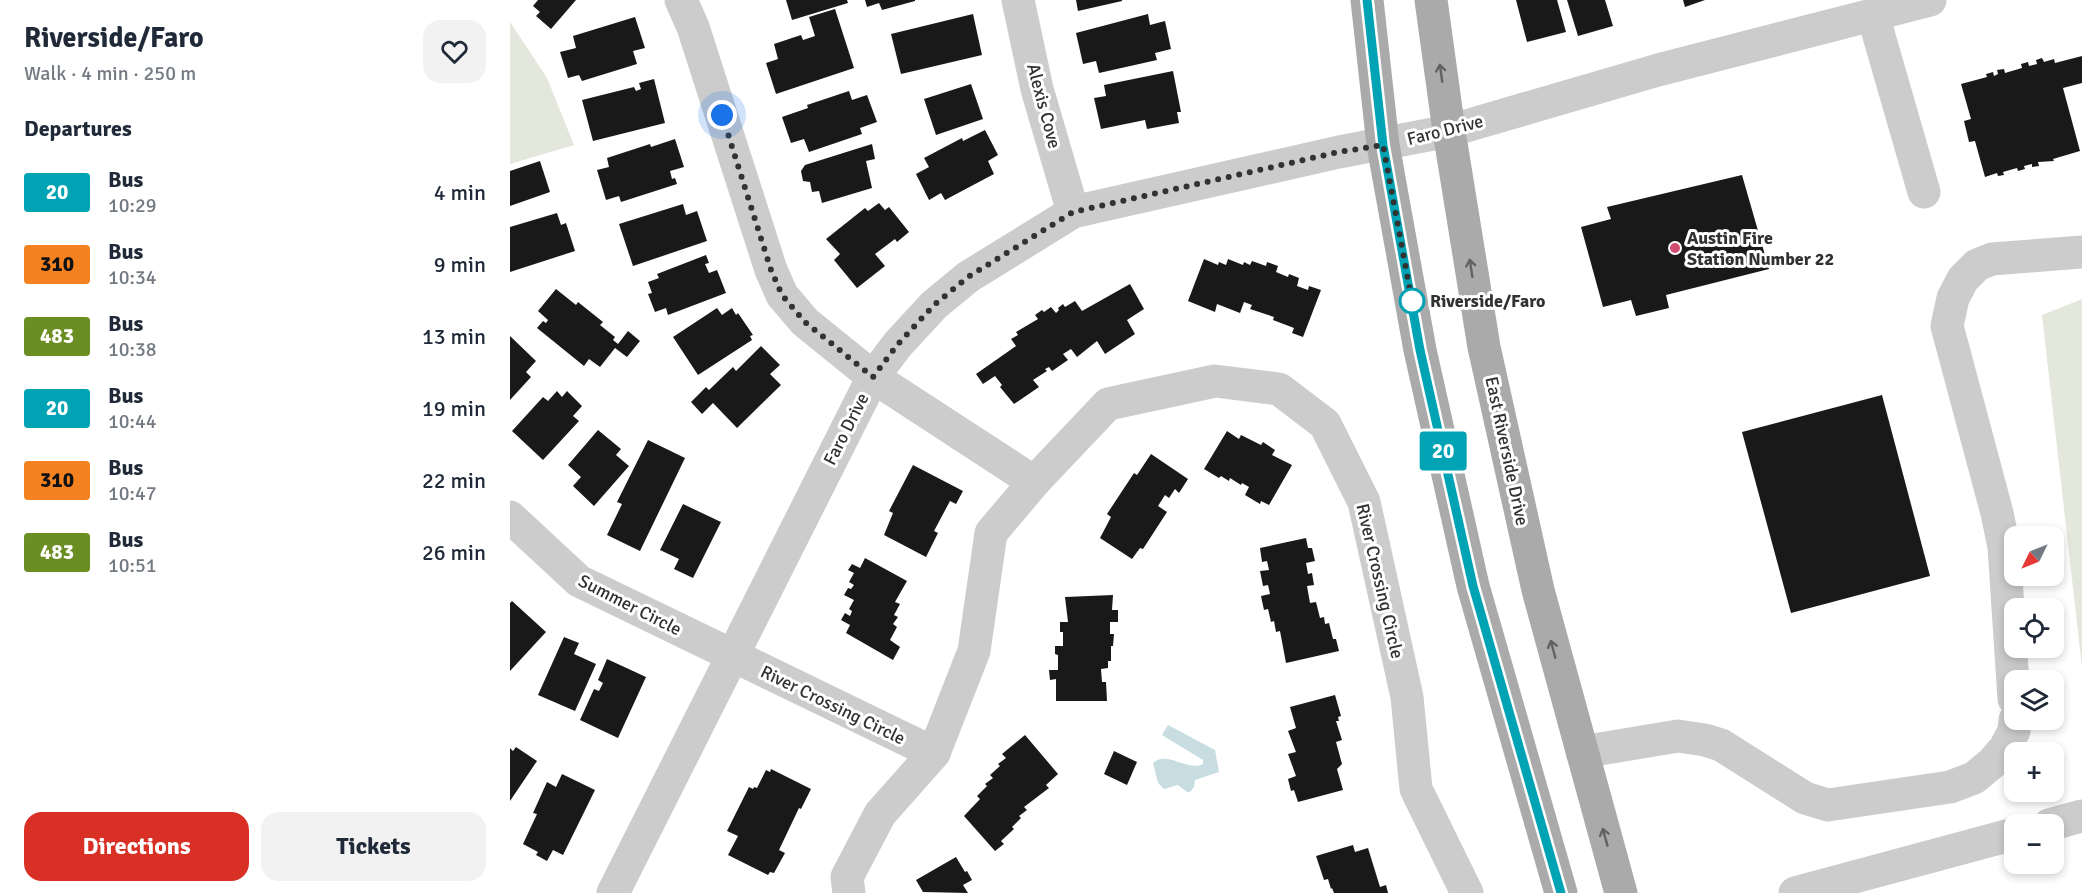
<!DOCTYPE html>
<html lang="en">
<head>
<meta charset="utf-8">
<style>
  :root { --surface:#fff; --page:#f2f2f3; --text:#1f2937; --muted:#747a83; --accent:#d93025 }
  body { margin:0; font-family:Signika,sans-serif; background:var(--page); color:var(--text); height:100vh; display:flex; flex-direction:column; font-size:22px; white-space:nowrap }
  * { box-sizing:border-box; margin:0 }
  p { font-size:20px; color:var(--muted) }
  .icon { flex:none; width:33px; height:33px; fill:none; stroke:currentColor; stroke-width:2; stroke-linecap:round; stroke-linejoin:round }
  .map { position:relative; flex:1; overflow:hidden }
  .sheet { display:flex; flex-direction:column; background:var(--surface); width:510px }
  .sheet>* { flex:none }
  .badge { padding:0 12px; border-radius:4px; font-size:21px; line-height:39px }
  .needle { width:39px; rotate:227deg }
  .fabs { position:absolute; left:1494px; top:526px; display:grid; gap:12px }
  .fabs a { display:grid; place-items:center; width:60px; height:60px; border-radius:12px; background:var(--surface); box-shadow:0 3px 9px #0003; font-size:30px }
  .you { position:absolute; width:30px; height:30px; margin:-15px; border:4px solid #fff; border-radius:50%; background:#1a73e8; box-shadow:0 0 0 9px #1a73e833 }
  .map>.badge { position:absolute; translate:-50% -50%; box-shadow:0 0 0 3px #fff }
  h2 { padding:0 24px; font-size:22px; line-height:54px }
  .round { display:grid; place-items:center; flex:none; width:63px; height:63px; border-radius:18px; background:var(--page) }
  .head { display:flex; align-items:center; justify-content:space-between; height:102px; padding:0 24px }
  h1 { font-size:28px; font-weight:700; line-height:45px }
  .button { display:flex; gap:12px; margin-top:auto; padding:12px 24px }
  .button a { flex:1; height:69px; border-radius:18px; background:var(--accent); color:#fff; font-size:24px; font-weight:700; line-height:69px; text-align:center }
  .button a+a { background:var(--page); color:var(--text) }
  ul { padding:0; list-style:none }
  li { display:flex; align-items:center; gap:18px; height:72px; padding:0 24px }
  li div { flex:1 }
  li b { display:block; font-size:22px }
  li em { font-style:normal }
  li .badge { min-width:66px; font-weight:700; text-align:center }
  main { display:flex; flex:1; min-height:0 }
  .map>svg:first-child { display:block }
  .green { fill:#e4e7dc }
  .water { fill:#c7dde1 }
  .building { fill:#191919 }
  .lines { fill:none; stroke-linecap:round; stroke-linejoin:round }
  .minor { stroke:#ccc; stroke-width:33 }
  .major { stroke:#aaa; stroke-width:33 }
  .oneway { stroke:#626262 }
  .line-casing { stroke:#fff; stroke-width:14 }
  .line { stroke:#00a3b4; stroke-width:9 }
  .walk { stroke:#323232; stroke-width:6; stroke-dasharray:0 10.8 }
  .poi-dot { fill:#d14c6f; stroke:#fff; stroke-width:2 }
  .stop-dot { fill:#fff; stroke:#00a3b4; stroke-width:3 }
  .labels { text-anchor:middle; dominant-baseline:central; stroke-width:6; stroke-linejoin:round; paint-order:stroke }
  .street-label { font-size:18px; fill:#323232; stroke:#fff }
  .poi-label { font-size:18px; font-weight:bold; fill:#323232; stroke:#fff; text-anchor:start }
  .stop-label { font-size:18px; font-weight:bold; fill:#323232; stroke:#fff; text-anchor:start }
</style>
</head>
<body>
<main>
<section class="sheet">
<div class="head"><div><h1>Riverside/Faro</h1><p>Walk · 4 min · 250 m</p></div><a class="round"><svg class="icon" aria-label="heart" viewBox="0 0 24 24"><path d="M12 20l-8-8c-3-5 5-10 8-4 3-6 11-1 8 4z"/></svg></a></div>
<h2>Departures</h2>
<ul>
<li><span class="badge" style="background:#00a3b4;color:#fff">20</span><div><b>Bus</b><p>10:29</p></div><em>4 min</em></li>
<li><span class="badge" style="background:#f58220;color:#111">310</span><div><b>Bus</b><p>10:34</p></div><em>9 min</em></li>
<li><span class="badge" style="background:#6b8e23;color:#fff">483</span><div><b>Bus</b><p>10:38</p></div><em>13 min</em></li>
<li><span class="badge" style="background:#00a3b4;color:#fff">20</span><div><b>Bus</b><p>10:44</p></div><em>19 min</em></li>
<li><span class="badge" style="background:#f58220;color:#111">310</span><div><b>Bus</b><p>10:47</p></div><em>22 min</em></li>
<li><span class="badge" style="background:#6b8e23;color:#fff">483</span><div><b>Bus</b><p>10:51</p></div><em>26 min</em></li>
</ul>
<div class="button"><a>Directions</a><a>Tickets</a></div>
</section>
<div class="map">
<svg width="1572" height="893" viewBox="0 0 1572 893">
  <rect width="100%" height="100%" fill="#fff"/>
  <g class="green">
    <polygon points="0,22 37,78 64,145 0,164"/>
    <polygon points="1572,299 1572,667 1532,315"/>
  </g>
  <path class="water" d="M658,725L705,750L709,772L685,780L684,787L680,792H677L668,785L654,789L648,783L643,763C657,750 677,772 693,764V760L652,735Z"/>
  <g class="building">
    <polygon points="28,0 66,0 41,29 26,16 30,12 23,6"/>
    <polygon points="276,0 337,0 338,3 282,20"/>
    <polygon points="355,0 405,0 405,1 372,10 369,3 357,7"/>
    <polygon points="566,0 612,0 612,1 568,11"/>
    <polygon points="1006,0 1047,0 1056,32 1017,42"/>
    <polygon points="1057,0 1095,0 1103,26 1068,36"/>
    <polygon points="1173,0 1195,0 1175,7"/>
    <polygon points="325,9 344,68 266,94 256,63 268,59 264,44 291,35 293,40 305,36 299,17"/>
    <polygon points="463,14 472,55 391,74 381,34"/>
    <polygon points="638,14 640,25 655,21 661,49 645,53 647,60 589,73 586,61 573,64 566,33"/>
    <polygon points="125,17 135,48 123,51 127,64 72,81 69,75 58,78 50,52 66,48 63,36"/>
    <polygon points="1572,56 1572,83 1553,88 1570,151 1543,159 1544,161 1528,162 1529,166 1522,167 1522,164 1514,166 1515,169 1508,171 1507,168 1493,172 1494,175 1488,176 1487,173 1475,177 1465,141 1459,142 1454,121 1461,119 1451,84 1477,77 1476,74 1483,72 1484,76 1488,74 1487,70 1494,69 1495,73 1512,68 1511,64 1518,62 1519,66 1527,64 1526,60 1532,58 1534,62 1544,59 1545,63"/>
    <polygon points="663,71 671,112 667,112 669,123 637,129 635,120 591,129 584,98 596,96 594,85"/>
    <polygon points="144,79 155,123 83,141 72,100 124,87 126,91 131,89 129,83"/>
    <polygon points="461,84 473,119 426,135 414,99"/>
    <polygon points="339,91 342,100 357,95 367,122 350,128 352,134 299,152 294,139 281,143 272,117 298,108 297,105"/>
    <polygon points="475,130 488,155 478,161 484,174 435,200 431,193 419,200 406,174 419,167 414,158 452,138 453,141"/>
    <polygon points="165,139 174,167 160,171 162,179 165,178 167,184 111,202 109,196 96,200 87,170 99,167 97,158 140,144 141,147"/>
    <polygon points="362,144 365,159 356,161 362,188 312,203 309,191 302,192 300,182 293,181 291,171 295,165"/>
    <polygon points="30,161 40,192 0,206 0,171"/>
    <polygon points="1232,175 1259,269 1156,295 1159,308 1126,316 1121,300 1093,307 1071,227 1101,219 1097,207"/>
    <polygon points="369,203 375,210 379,207 399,232 387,242 385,239 365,254 375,266 347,288 324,260 330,254 316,239 355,208 358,211"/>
    <polygon points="173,204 176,215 187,211 197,241 123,266 109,224"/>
    <polygon points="47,213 51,225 56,223 65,251 0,272 0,227"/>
    <polygon points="196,255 199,263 195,264 199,273 207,270 216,293 158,315 156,308 145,312 138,294 142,293 138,282 149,278 147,274"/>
    <polygon points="694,259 708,265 709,262 716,265 718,259 733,265 734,262 740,265 742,261 756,266 757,262 768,266 766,272 778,277 779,274 789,278 787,286 798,290 799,286 811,290 793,337 782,333 784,328 763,320 764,317 740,309 742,305 734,302 730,313 707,304 705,312 678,301"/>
    <polygon points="620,284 634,309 617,320 625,334 595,354 587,341 567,357 561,349 553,354 558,360 542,371 539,367 535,369 537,371 523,380 529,387 504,404 490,387 492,385 485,376 473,384 466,374 506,346 501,339 508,335 506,332 528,319 525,315 532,310 534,312 541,307 546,313 549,310 548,308 553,304 555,307 565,301 572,311"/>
    <polygon points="46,289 66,305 68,302 93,322 90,325 105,337 103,340 108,344 118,331 130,341 117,357 105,348 90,367 79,359 74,366 27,328 33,321 36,323 38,320 28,311"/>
    <polygon points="207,308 212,315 222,308 226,315 228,313 243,335 240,336 242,340 188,375 163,337"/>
    <polygon points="0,336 26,361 16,372 21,377 0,400"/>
    <polygon points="251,346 270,365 260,374 271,385 227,428 203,403 192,414 181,402 196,387 199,390 223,367 226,371"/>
    <polygon points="47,391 52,397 57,391 72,406 63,416 69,421 33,460 2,431 33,397 38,401"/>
    <polygon points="1372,395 1420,576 1281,613 1232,432"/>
    <polygon points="88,430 111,449 106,455 119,466 84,506 63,486 71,477 58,465"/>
    <polygon points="717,431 729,439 731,435 751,445 753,442 765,450 762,455 782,465 759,505 751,501 750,504 735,495 739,487 732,483 731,485 720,478 719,481 711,476 709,478 694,469"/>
    <polygon points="138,440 175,458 130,551 97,535 112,504 107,502"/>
    <polygon points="641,454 678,479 669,493 665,489 659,498 655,495 648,506 657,512 633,549 630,548 622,559 590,538 601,517 597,514 624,473 627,475"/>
    <polygon points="403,465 453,491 446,504 440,501 424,531 428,533 416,557 374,535 383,513 379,511"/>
    <polygon points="173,504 211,522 183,578 164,569 169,559 150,550"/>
    <polygon points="796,538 798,548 802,548 805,561 796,563 798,574 802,573 804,585 797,586 800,603 806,602 810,618 814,617 815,624 819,623 823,639 826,639 829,651 776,663 770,631 766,632 764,621 761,622 758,609 754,610 751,596 760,594 758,585 753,586 750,571 759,570 757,561 752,562 750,548"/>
    <polygon points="355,558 397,581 385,602 390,604 384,615 388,617 383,624 387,627 380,640 390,647 383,660 336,633 340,625 331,620 335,613 340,616 342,611 339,609 344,600 334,595 338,588 341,589 344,585 339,582 344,573 338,570 342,564 350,568"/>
    <polygon points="603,595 602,610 608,610 608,622 600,622 600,634 604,634 603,646 601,646 601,661 598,661 598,668 591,669 592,682 596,682 597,701 546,701 546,679 540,680 539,670 548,670 548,655 545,654 545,646 553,646 553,632 550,632 550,622 558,622 555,597"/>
    <polygon points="2,601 36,632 0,671 0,603"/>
    <polygon points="54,637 69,643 64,654 86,664 65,711 28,695"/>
    <polygon points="97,659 136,677 108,738 70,720 84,689 89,691 93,683 88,680"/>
    <polygon points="825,695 831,716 828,717 829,721 826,721 832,740 826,742 832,764 827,769 833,790 788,802 784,790 781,791 778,779 786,776 778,754 786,752 778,731 786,728 780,707"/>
    <polygon points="515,735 548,774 536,785 539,788 514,807 517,810 509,816 511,818 502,827 504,829 491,841 494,844 485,851 454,816 470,799 467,796 477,786 475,784 483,778 480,775 490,766 488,764 496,758 492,754"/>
    <polygon points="6,747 27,761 0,801 0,748 3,751"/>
    <polygon points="604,751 627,762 617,785 594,774"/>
    <polygon points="261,769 301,789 291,809 289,808 269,850 275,853 264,873 260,872 258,875 218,855 228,836 217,831 239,787 243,789 244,787 247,788 256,770 260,772"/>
    <polygon points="52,774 85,790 53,855 43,850 37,861 26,855 28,852 13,844 27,814 23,813 37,782 46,787"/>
    <polygon points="843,845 845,852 858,848 870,887 876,885 878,893 824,893 822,888 821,889 818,879 814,880 806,856"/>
    <polygon points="446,857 455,872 457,871 462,880 453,885 458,893 413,892 406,880"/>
  </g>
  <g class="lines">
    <g class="minor">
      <polyline points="171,0 183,27 261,270 272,295 295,322 363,377 524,482"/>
      <polyline points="508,0 527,89 563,212"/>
      <polyline points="1363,15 1414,192"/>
      <polyline points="0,517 69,581 424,753"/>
      <polyline points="1504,699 1494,547 1487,513 1437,326 1443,298 1453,279 1467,265 1482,259 1572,252"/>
      <polyline points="1072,752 1168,736 1195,740 1211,745 1295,798 1318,805 1440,787 1464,778 1482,763 1495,748 1504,731 1505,720"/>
      <polyline points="1539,825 1572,816"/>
      <polyline points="103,893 363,377 388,344 424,305 458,277 563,212 829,152 939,131 1148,70 1420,0"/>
      <polyline points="339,893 337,877 370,814 424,753 464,651 481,533 524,482 598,404 705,381 769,389 815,424 854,502 897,697 906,789 957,893"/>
      <polyline points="1285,893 1504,834"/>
    </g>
    <g class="major">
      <polyline points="857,0 873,145 910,350 963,586 1051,893"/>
      <polyline points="921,0 939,131 974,347 1028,590 1111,893"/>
    </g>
  </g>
  <defs><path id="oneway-shaft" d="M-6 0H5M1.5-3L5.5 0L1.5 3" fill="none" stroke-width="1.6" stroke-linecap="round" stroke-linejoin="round" transform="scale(1.5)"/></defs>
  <g class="oneway">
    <use href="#oneway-shaft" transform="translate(931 73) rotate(-98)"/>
    <use href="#oneway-shaft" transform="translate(961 268) rotate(-99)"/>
    <use href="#oneway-shaft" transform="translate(1043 649) rotate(-105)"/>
    <use href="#oneway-shaft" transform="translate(1095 837) rotate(-106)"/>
  </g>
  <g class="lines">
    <g class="line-casing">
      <polyline id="line" points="857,0 873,145 910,350 963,586 1051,893"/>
    </g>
    <use href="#line" class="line"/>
    <polyline class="walk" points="212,115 261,270 272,295 295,322 363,377 388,344 424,305 458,277 563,212 829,152 873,145 902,301"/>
  </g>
  <circle class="poi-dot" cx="1165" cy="248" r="6"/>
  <circle class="stop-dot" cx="902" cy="301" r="12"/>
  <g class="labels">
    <g class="street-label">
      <text transform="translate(534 106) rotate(75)">Alexis Cove</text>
      <text transform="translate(935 130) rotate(-14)">Faro Drive</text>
      <text transform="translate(336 429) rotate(-63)">Faro Drive</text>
      <text transform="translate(997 451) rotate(78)">East Riverside Drive</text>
      <text transform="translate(870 581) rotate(77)">River Crossing Circle</text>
      <text transform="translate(120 605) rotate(27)">Summer Circle</text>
      <text transform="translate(323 705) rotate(26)">River Crossing Circle</text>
    </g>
    <g class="poi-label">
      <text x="1177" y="238">Austin Fire<tspan x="1177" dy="21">Station Number 22</tspan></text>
    </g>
    <g class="stop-label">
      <text x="920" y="301">Riverside/Faro</text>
    </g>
  </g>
</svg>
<div class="fabs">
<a><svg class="needle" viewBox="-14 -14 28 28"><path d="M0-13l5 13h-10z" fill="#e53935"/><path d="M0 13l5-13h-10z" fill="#747a83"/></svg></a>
<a><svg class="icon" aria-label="locate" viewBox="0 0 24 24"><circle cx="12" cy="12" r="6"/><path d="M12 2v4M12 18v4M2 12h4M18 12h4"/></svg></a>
<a><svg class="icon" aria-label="layers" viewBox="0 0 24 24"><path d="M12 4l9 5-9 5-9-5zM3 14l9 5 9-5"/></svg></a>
<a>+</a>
<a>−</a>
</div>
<div class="you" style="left:212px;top:115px"></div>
<b class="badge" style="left:933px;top:451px;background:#00a3b4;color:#fff">20</b>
</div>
</main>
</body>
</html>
